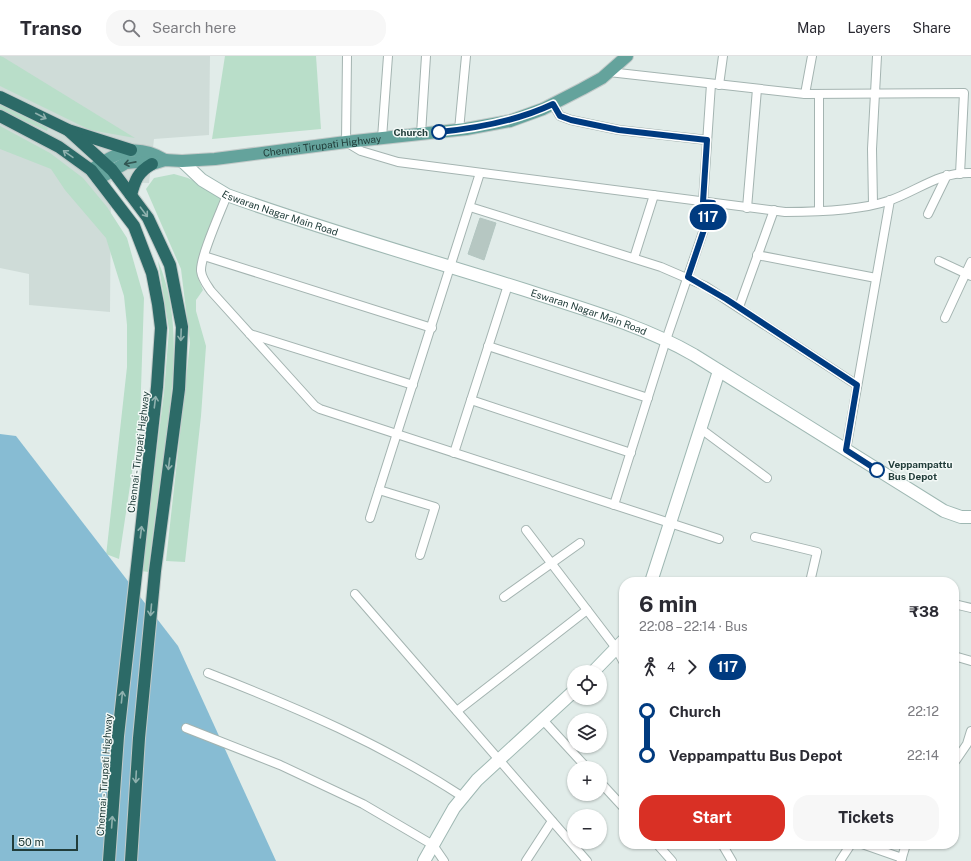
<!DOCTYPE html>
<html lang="en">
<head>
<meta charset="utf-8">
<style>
  :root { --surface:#fff; --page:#f7f7f7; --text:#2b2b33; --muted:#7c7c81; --line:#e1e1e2; --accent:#d93025 }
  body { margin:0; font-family:"Public Sans",sans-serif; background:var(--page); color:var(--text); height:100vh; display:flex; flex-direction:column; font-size:15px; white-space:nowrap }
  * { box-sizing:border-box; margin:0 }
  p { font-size:13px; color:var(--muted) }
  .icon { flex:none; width:22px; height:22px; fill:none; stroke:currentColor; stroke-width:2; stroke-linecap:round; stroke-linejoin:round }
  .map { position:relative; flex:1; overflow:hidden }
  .side { position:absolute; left:619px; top:521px; width:340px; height:272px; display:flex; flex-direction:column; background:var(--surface); border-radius:16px; box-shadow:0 1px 3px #0004 }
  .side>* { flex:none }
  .badge { padding:0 8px; border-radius:13px; font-size:14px; line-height:26px }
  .buttons { position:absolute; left:567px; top:609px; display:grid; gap:8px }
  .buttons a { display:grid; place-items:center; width:40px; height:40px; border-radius:50%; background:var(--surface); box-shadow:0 1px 3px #0004; font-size:20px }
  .scale { position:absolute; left:12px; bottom:10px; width:66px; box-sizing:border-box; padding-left:4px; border:2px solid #213d3a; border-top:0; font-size:11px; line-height:14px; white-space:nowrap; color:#213d3a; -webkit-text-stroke:3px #f2f8f6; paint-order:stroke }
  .map>.badge { position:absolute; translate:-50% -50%; box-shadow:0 0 0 2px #fff }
  .legs { display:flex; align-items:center; gap:6px; height:44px; padding:0 20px; font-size:13px }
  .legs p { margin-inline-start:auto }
  .headline { display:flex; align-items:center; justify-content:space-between; height:68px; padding:0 20px }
  h1 { font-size:22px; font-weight:700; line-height:30px }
  .action { display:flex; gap:8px; margin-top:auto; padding:8px 20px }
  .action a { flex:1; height:46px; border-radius:16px; background:var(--accent); color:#fff; font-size:16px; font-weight:700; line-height:46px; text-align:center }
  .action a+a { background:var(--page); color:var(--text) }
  ul { padding:0 20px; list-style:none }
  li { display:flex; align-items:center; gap:14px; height:44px; font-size:15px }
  li i { display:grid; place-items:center; width:6px; height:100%; margin:0 5px; background:currentColor }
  li i::after { content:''; width:10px; height:10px; margin:-5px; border:3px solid; border-radius:50%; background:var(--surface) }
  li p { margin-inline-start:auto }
  li:first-child i { background:linear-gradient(#0000 50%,currentColor 0) }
  li:last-child i { background:linear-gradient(currentColor 50%,#0000 0) }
  header { display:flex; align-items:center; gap:24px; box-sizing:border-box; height:56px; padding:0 20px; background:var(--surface); border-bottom:1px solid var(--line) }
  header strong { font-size:19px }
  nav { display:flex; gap:22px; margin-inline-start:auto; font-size:14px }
  .search { width:280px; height:36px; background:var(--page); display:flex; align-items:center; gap:10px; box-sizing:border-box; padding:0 14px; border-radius:16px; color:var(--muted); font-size:15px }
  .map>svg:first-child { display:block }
  .built { fill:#cfdcd8 }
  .green { fill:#b9dec9 }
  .water { fill:#87bcd3 }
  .building { fill:#b6c7c2; stroke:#b3c6c1 }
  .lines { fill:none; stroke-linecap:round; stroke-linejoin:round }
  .street-casing { stroke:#a4b4b1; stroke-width:10 }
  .secondary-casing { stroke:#9fb8b3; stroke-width:14 }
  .primary-casing { stroke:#c1c9c8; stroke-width:14 }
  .highway-casing { stroke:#c1c9c8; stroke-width:14 }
  .street { stroke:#fff; stroke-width:8 }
  .secondary { stroke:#fff; stroke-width:12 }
  .primary { stroke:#64a39c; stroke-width:12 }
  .highway { stroke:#2c6a67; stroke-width:12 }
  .oneway { stroke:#8fb1ae }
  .oneway2 { stroke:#325652 }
  .line-1-casing { stroke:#fff; stroke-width:9 }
  .line-1 { stroke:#003b80; stroke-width:6 }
  .stop-1-dot { fill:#fff; stroke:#003b80; stroke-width:2 }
  .labels { text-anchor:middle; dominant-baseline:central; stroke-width:3; stroke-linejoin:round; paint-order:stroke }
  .stop-label { font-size:10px; font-weight:bold; fill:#213d3a; stroke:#f2f8f6; text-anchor:end }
  .street-label { font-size:10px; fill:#213d3a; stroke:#f2f8f6 }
</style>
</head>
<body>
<header>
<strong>Transo</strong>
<div class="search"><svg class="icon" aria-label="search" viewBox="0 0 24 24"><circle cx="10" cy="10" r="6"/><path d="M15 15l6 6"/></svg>Search here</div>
<nav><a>Map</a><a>Layers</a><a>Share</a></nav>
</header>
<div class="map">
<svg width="971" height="805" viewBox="0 0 971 805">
  <rect width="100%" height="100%" fill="#e1ece9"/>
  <polygon class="built" points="0,0 210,0 209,79 154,83 149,127 111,126 110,256 29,249 29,218 0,212"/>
  <g class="green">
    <polygon points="0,0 3,1 135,82 90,74 0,30"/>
    <polygon points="225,0 316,0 321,73 212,83"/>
    <polygon points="0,48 29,61 48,72 47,75 0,54"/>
    <polygon points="0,70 50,97 83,122 107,151 127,182 144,242 140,363 119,503 106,498 103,527 127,311 127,269 124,240 106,182 65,134 51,113 0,93"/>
    <polygon points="174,118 188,122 222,140 197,211 197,219 203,234 196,244 196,255 206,290 201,360 185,506 166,505 190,287 181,213 146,133 154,122"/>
    <path d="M158,205C184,266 172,335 164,399C158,438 153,477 148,516L142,515L164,336L169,274Z"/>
  </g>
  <polygon class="water" points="0,378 16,380 178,590 276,805 0,805"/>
  <polygon class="building" points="480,162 496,167 484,204 468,198"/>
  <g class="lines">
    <g class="street-casing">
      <g id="street">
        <path d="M347,0L346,86L361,95L398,106L785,156C817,156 858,155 888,145C918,135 937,116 971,117"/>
        <polyline points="609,16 805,38 964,37 960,118"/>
        <polyline points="719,29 723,0"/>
        <polyline points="805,38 812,0"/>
        <polyline points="819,38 819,155"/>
        <polyline points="553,48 560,60 571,64 619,74 707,84"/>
        <polyline points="459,74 466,0"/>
        <polyline points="421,78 426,0"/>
        <polyline points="382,82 388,0"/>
        <path d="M227,139C221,155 200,201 201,215C202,223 207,229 211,235L315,350L320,353L719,483"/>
        <polyline points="703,146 711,28"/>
        <polyline points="873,148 872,93 877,0"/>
        <polyline points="470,151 661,211 705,230 857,329"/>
        <polyline points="747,152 757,33"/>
        <polyline points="928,158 947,119"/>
        <polyline points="757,199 876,222"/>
        <polyline points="204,200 432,272"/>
        <polyline points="634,202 654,139"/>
        <polyline points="939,205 971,220"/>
        <polyline points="739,251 774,154"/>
        <polyline points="945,262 971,206"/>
        <polyline points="250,278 413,329"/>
        <polyline points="488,290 648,342"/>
        <polyline points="471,344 631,397"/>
        <polyline points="701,373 767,422"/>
        <polyline points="846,394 890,144"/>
        <polyline points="454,397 508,229"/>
        <polyline points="379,434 435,451 420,499"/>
        <polyline points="614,449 666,284 713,147"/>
        <polyline points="370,462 480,117"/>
        <polyline points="526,474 616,592 624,607"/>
        <polyline points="755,481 817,496 810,526"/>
        <polyline points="355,538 587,805"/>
        <polyline points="504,541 580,487"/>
        <polyline points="954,548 971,552"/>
        <polyline points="954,600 971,605"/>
        <path d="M208,617C298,652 382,688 463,741"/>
        <polyline points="457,655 587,554"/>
        <polyline points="543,664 587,712"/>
        <polyline points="186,672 280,709 363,748 433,789 444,805"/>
        <polyline points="954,707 967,688 971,675"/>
        <polyline points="600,726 624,752"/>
        <polyline points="657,788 672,805"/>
        <polyline points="722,788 732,805"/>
        <polyline points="862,788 902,802"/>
        <polyline points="526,805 552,765"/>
        <polyline points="840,805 851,788"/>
        <polyline points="901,805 906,788"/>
      </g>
    </g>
    <g class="secondary-casing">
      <g id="secondary">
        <path id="s1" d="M182,105L202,124L227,139C324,174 424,202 522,233C580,252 642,269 694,299L944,455L961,461H971"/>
        <polyline points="651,526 719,315"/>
        <polyline points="593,616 624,584"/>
        <polyline points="424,805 454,752 477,724 574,635"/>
      </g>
    </g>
    <g class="primary-casing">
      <g id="primary">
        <path d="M91,114C118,96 134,86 165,104"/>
        <path id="s2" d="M98,123L126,107L137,106L152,108L165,104L182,105L215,103L346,86L466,73L510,65L543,53L582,33L602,22L627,0"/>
      </g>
    </g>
    <g class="highway-casing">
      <g id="highway">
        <polyline points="0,41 68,74 131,94"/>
        <polyline points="0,60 59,91 91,114 98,123 134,170 152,217 158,248 161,272 157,331 118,680 109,805"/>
        <polyline points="68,74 112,114 148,162 170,209 182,271 179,333 155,515 139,682 131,805"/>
        <path d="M131,139C135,124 138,116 152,108"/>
      </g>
    </g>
    <use href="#street" class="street"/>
    <use href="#secondary" class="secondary"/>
    <use href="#primary" class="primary"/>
    <use href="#highway" class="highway"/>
  </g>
  <defs><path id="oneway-shaft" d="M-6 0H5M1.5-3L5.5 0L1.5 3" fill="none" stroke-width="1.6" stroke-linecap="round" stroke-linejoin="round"/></defs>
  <g class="oneway">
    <use href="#oneway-shaft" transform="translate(41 60) rotate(27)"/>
    <use href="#oneway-shaft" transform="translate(68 98) rotate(-145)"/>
    <use href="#oneway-shaft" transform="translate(144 156) rotate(53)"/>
    <use href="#oneway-shaft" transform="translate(181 279) rotate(92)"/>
    <use href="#oneway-shaft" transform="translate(155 346) rotate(-83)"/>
    <use href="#oneway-shaft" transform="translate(169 408) rotate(97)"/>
    <use href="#oneway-shaft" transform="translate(141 476) rotate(-83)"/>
    <use href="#oneway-shaft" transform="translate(151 554) rotate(95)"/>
    <use href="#oneway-shaft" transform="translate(122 641) rotate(-84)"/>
    <use href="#oneway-shaft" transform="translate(136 721) rotate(93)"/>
    <use href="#oneway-shaft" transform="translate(112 766) rotate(-86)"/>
  </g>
  <use class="oneway2" href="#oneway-shaft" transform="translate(130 107) rotate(169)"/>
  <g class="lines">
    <g class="line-1-casing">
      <path id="line-1" d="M439,76C479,72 517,65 553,48L560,60L571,64L619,74L707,84L703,146L713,147L688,221L726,243L857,329L846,394L877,414"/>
    </g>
    <use href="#line-1" class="line-1"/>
  </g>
  <g class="stop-1-dot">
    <circle cx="439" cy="76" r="7"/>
    <circle cx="877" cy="414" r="7"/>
  </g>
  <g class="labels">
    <g class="stop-label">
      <text x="428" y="76">Church</text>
      <text x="888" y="408" text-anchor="start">Veppampattu<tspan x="888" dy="12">Bus Depot</tspan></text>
    </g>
    <g class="street-label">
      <text stroke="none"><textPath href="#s2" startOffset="230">Chennai Tirupati Highway</textPath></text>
      <text stroke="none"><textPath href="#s1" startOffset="113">Eswaran Nagar Main Road</textPath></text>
      <text stroke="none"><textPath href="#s1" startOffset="437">Eswaran Nagar Main Road</textPath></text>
      <text transform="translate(138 396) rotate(-83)">Chennai - Tirupati Highway</text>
      <text transform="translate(104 719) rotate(-86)">Chennai - Tirupati Highway</text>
    </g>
  </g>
</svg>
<div class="buttons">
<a><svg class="icon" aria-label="locate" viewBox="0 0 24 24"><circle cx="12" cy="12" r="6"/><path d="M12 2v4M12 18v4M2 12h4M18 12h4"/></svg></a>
<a><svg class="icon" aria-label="layers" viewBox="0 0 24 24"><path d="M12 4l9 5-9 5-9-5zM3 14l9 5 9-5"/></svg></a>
<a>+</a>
<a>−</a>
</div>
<div class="scale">50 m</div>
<b class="badge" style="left:708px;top:161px;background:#003b80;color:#fff">117</b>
<section class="side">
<div class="headline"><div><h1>6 min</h1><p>22:08 – 22:14 · Bus</p></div><b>₹38</b></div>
<div class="legs"><svg class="icon" aria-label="walk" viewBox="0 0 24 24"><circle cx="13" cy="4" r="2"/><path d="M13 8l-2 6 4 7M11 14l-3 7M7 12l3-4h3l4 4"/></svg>4<svg class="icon" aria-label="forward" viewBox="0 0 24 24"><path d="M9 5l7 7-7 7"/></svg><b class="badge" style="background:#003b80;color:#fff">117</b></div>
<ul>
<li><i style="color:#003b80"></i><b>Church</b><p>22:12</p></li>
<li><i style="color:#003b80"></i><b>Veppampattu Bus Depot</b><p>22:14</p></li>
</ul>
<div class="action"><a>Start</a><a>Tickets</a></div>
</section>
</div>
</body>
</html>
